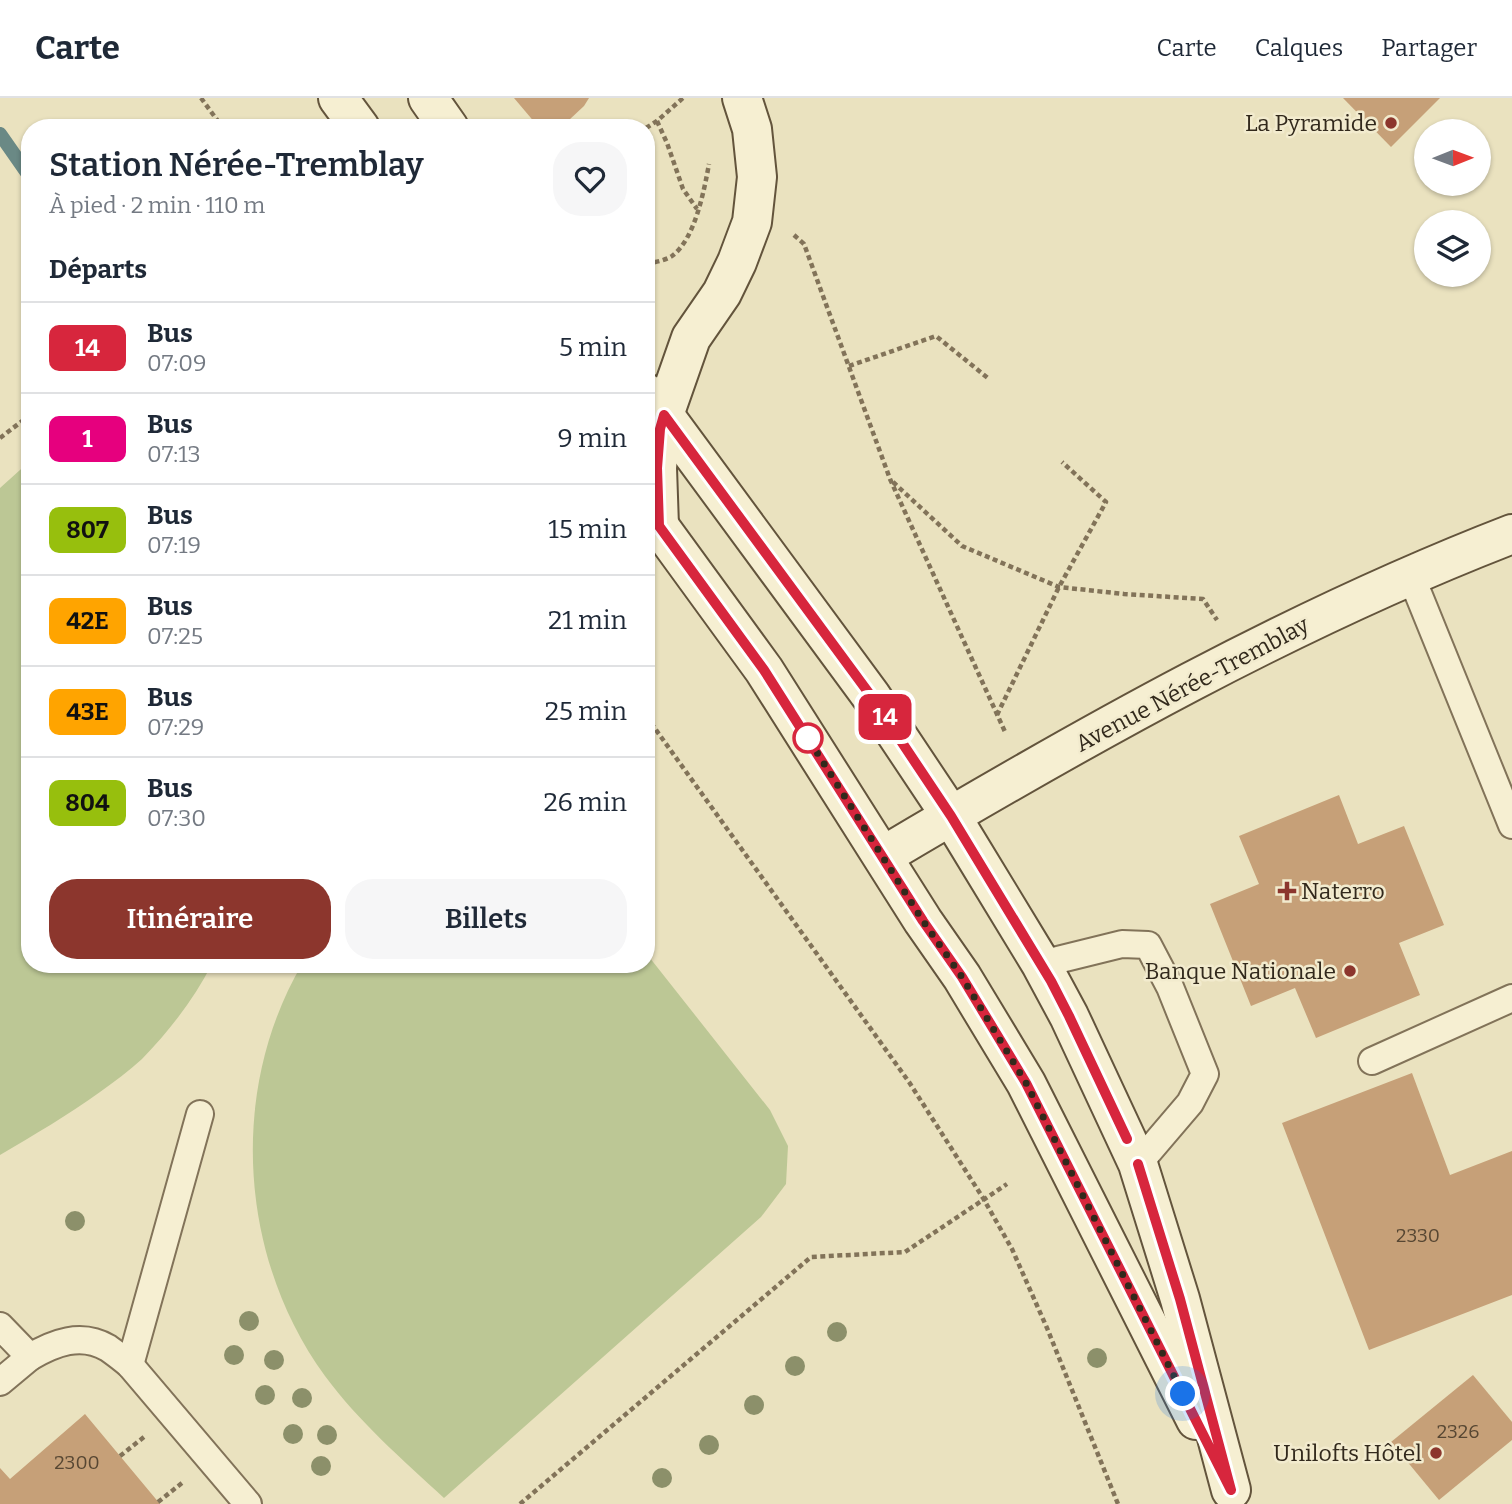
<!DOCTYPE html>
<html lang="fr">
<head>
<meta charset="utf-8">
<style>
  :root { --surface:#fff; --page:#f6f6f7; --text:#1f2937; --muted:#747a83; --line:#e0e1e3; --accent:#8c362d }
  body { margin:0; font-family:Bitter,serif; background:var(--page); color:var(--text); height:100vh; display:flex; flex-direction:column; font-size:26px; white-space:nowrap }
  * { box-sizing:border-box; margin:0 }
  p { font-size:23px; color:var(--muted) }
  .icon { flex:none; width:38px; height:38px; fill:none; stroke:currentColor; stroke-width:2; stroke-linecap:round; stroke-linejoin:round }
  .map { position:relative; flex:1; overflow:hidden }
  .details { position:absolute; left:21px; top:21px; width:634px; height:854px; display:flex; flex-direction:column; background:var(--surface); border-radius:28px; box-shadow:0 2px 5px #0004 }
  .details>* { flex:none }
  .badge { padding:0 14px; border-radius:10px; font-size:24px; line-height:46px }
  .needle { width:46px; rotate:89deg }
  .tools { position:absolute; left:1414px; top:21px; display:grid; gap:14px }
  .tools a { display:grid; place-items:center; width:77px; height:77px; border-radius:50%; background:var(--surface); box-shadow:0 2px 5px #0004; font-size:35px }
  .you { position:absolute; width:35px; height:35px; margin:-18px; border:5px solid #fff; border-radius:50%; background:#1a73e8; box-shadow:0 0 0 10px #1a73e833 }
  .map>.badge { position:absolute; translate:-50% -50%; box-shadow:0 0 0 4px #fff }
  h2 { padding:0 28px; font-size:26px; line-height:63px }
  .round { display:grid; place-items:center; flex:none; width:74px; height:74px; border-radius:28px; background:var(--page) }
  .headline { display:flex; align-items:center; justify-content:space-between; height:119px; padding:0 28px }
  h1 { font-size:33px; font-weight:600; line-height:52px }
  .primary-button { display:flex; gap:14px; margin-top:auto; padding:14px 28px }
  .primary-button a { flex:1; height:80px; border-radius:28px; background:var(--accent); color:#fff; font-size:28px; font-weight:600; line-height:80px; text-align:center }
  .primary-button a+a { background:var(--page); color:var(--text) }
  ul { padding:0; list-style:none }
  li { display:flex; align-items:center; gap:21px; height:91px; padding:0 28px; border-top:2px solid var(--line) }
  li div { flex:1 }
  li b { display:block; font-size:26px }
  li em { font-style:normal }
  li .badge { min-width:77px; font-weight:700; text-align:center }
  header { display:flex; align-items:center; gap:42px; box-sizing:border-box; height:98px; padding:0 35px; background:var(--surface); border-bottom:2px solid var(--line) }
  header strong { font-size:33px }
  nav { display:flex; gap:38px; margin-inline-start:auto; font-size:24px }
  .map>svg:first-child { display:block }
  .green { fill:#bcc795 }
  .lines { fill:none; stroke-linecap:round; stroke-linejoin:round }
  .stream { stroke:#6a8985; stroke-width:14 }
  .building { fill:#c6a078 }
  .lane-casing { stroke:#827359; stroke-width:30 }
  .secondary-casing { stroke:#63543c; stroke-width:42 }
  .path { stroke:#827359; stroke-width:4.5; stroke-dasharray:5 3.5; stroke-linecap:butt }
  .lane { stroke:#f6efd2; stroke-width:26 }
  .secondary { stroke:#f6efd2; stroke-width:38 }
  .tree { fill:#8c906a }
  .line-casing { stroke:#fff; stroke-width:16 }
  .line { stroke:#d7263d; stroke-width:10 }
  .walk { stroke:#32291c; stroke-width:7; stroke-dasharray:0 12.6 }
  .poi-dot { fill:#8c362d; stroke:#f2ebce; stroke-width:2.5 }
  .stop-dot { fill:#fff; stroke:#d7263d; stroke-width:3.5 }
  .labels { text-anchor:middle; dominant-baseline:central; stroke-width:5; stroke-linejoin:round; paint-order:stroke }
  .number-label { font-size:19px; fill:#574733 }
  .poi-label { font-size:23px; fill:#32291c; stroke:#f2ebce; text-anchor:end }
  .street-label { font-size:23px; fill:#32291c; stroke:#f2ebce }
</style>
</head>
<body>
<header>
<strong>Carte</strong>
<nav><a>Carte</a><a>Calques</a><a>Partager</a></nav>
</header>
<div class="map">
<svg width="1512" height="1406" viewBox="0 0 1512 1406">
  <rect width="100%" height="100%" fill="#eae2bf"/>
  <g class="green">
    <path d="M30,363V866H212C194,901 170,932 142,961C129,973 114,984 100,994C68,1017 34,1037 0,1057V390Z"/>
    <path d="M646,855L770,1012L788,1048L786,1086L761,1119L444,1400C403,1362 358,1323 325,1278C239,1160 228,993 302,866H646Z"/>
  </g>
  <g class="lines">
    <polyline class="stream" points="0,36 30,79"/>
  </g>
  <g class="building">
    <polygon points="514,0 589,0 584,8 569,22 552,26 536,26"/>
    <polygon points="1343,0 1440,0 1391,49"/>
    <polygon points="1339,697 1358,746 1404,728 1444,827 1399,845 1420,897 1316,940 1295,890 1251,908 1210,806 1259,786 1239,738"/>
    <polygon points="1412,975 1450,1077 1512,1053 1512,1197 1369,1252 1282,1025"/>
    <polygon points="1473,1277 1512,1324 1512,1342 1439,1402 1391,1344"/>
    <polygon points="85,1316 160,1406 0,1406 0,1370 10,1381"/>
  </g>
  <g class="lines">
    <g class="lane-casing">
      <g id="lane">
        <polyline points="1411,478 1512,727"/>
        <polyline points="1041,866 1122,846 1148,847 1170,889 1205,976 1190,1005 1138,1066"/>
        <polyline points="1372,963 1512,900"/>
        <path d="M0,1228L30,1259C54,1245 81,1234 108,1250C115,1255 123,1261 130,1267L248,1406"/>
        <polyline points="130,1267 200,1016"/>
        <polyline points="0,1284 30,1259"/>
      </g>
    </g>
    <g class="secondary-casing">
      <g id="secondary">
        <polyline points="338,0 360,30"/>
        <polyline points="428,0 449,30"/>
        <polyline points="646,295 664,317 871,598 951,718 1041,866 1069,918 1138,1066 1180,1201 1231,1392"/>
        <polyline points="646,410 764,572 923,823 962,879 1026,985 1196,1322"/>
        <polyline points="659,428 657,370 660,331 664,317 691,240 722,195 737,164 752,124 757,79 752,31 742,0"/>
        <path d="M883,758C1085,638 1292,521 1512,436"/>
      </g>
    </g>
    <g class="path">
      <polyline points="201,0 223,30"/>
      <polyline points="657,23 667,45 683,91 697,111"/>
      <polyline points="646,30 657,23 683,0"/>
      <polyline points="794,137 804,146 890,381 1006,636"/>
      <path d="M646,165C654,165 666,162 672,158C695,141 704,93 709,66"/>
      <polyline points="849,268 936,238 989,281"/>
      <polyline points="0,340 30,317"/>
      <polyline points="893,384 962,448 1059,489 1124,496 1203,501 1217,522"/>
      <polyline points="997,617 1059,489 1106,404 1062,364"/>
      <polyline points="646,618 909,984 983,1100 1012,1151 1047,1230 1118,1406"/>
      <polyline points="120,1358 144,1339"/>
      <polyline points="158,1404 182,1385"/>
      <polyline points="520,1406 811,1159 905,1154 1007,1086"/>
    </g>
    <use href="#lane" class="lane"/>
    <use href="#secondary" class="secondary"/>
  </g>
  <g class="tree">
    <circle cx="75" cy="1123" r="10"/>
    <circle cx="249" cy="1223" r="10"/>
    <circle cx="837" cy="1234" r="10"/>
    <circle cx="234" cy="1257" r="10"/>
    <circle cx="1097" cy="1260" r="10"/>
    <circle cx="274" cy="1262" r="10"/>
    <circle cx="795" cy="1268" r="10"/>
    <circle cx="265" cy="1297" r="10"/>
    <circle cx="302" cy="1300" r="10"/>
    <circle cx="754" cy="1307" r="10"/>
    <circle cx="293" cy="1336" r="10"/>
    <circle cx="327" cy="1337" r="10"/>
    <circle cx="709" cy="1347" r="10"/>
    <circle cx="321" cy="1368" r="10"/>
    <circle cx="662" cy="1380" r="10"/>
  </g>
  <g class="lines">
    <g class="line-casing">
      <polyline id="line" points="1127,1041 1069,918 1051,883 951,718 871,598 664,317 660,331 657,370 659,428 764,572 923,823 962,879 1026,985 1231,1392 1180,1201 1138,1066"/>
    </g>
    <use href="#line" class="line"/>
    <polyline class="walk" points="808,640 806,637 923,823 962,879 1026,985 1183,1296"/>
  </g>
  <g class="poi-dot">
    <circle cx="1391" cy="25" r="7"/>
    <path d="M1283.5 782.5h7v7h7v7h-7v7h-7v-7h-7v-7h7z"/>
    <circle cx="1350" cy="873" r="7"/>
    <circle cx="1436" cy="1355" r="7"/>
  </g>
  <circle class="stop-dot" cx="808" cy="640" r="14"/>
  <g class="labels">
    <g class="number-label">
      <text x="1418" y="1137">2330</text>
      <text x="1458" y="1333">2326</text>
      <text x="77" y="1364">2300</text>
    </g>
    <g class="poi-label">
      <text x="1377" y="25">La Pyramide</text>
      <text x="1301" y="793" text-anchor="start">Naterro</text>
      <text x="1336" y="873">Banque Nationale</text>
      <text x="1422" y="1355">Unilofts Hôtel</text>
    </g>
    <g class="street-label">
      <text transform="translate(1192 586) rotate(-28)">Avenue Nérée-Tremblay</text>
    </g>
  </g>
</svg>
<div class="tools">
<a><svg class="needle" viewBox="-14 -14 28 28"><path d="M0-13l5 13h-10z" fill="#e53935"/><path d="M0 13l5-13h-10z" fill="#747a83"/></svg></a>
<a><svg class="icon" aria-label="layers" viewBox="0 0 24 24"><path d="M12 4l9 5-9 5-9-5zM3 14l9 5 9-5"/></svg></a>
</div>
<div class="you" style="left:1183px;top:1296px"></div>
<b class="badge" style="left:885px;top:619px;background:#d7263d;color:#fff">14</b>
<section class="details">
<div class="headline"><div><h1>Station Nérée-Tremblay</h1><p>À pied · 2 min · 110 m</p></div><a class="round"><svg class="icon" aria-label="heart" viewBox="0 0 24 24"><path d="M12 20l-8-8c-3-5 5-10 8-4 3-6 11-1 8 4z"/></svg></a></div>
<h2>Départs</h2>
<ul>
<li><span class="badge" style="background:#d7263d;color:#fff">14</span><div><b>Bus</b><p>07:09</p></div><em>5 min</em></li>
<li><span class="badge" style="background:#e6007e;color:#fff">1</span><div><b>Bus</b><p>07:13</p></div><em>9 min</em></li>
<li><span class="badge" style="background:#97bf0d;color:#111">807</span><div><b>Bus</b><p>07:19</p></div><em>15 min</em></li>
<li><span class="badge" style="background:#ffa400;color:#111">42E</span><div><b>Bus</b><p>07:25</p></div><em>21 min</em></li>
<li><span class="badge" style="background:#ffa400;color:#111">43E</span><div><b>Bus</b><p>07:29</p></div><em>25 min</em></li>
<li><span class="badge" style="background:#97bf0d;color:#111">804</span><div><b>Bus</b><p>07:30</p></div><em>26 min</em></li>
</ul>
<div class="primary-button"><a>Itinéraire</a><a>Billets</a></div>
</section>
</div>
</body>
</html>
